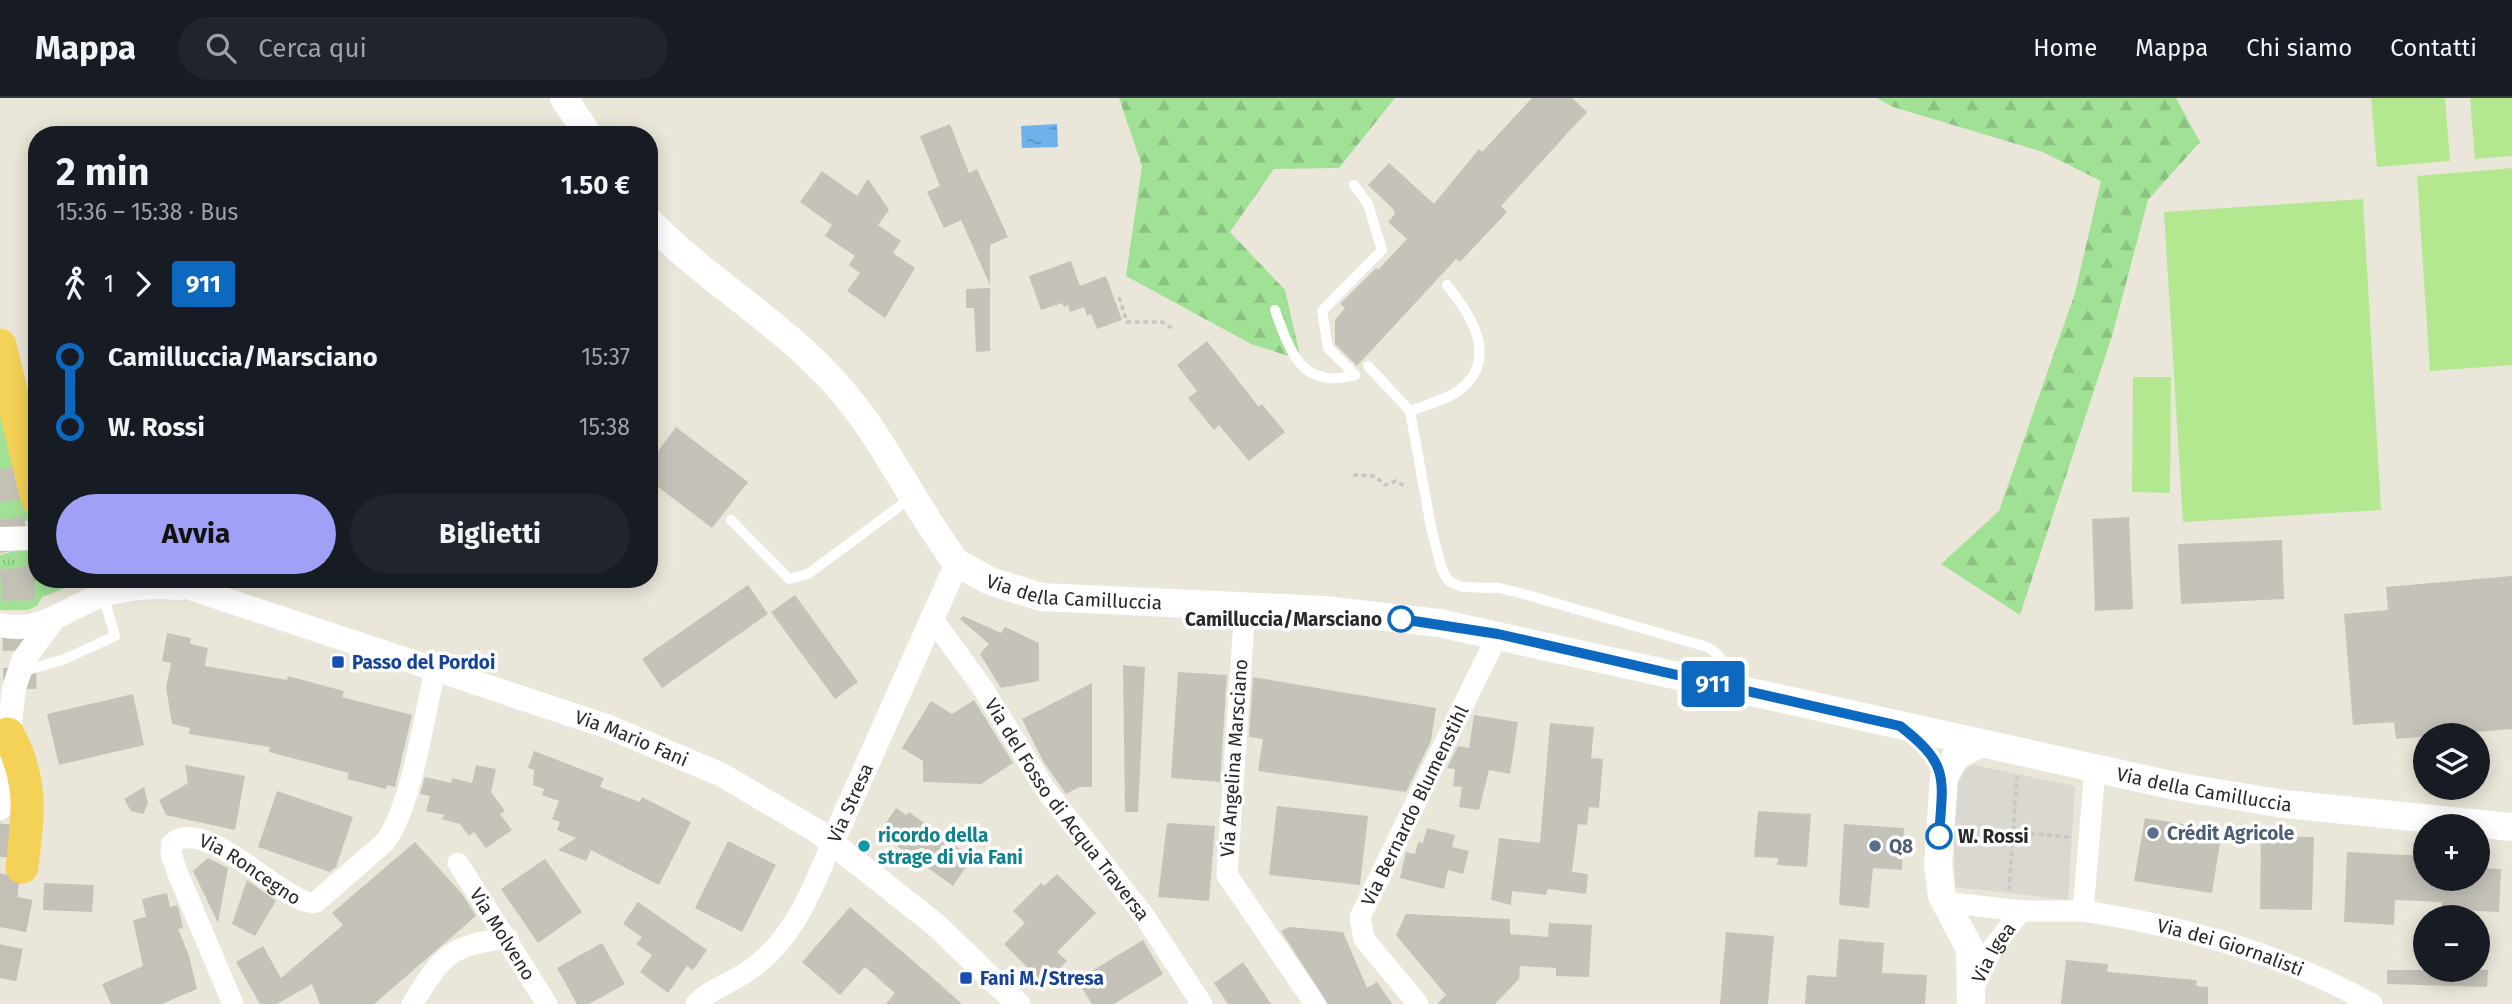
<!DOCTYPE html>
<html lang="it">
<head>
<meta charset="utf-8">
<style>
  :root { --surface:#171b24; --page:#20242c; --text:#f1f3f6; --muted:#9ea1a6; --line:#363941; --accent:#9fa0f6 }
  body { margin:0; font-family:"Fira Sans",sans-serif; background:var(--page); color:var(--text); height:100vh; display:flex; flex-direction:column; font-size:26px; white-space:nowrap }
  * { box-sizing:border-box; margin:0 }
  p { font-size:23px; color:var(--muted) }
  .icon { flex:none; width:38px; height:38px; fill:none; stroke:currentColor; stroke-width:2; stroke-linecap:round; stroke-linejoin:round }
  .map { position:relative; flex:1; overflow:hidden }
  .details { position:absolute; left:28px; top:28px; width:630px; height:462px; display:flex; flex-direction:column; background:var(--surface); border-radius:28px; box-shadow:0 4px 18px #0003 }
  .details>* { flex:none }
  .badge { padding:0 14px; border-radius:5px; font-size:24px; line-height:46px }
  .buttons { position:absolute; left:2413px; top:625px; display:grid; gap:14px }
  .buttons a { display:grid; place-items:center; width:77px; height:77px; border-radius:50%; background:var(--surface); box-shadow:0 4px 18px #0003; font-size:35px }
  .map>.badge { position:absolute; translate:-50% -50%; box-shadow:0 0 0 4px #fff }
  .legs { display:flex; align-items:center; gap:10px; height:77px; padding:0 28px; font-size:23px }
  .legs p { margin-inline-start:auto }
  .headline { display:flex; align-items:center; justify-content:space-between; height:119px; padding:0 28px }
  h1 { font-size:38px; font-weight:700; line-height:52px }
  .cta { display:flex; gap:14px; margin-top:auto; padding:14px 28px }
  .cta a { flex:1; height:80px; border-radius:42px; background:var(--accent); color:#111; font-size:28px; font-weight:700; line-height:80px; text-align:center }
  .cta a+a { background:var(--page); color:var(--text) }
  ul { padding:0 28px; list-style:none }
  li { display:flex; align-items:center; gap:24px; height:70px; font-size:26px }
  li i { display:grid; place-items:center; width:10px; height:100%; margin:0 9px; background:currentColor }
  li i::after { content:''; width:18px; height:18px; margin:-9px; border:5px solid; border-radius:50%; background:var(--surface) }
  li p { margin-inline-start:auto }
  li:first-child i { background:linear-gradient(#0000 50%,currentColor 0) }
  li:last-child i { background:linear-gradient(currentColor 50%,#0000 0) }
  header { display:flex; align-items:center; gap:42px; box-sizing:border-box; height:98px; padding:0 35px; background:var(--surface); border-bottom:2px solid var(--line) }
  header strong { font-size:33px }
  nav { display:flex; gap:38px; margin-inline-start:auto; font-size:24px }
  .search { width:490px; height:63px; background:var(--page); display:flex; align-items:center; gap:18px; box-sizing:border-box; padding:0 24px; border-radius:38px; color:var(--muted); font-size:26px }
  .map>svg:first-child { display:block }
  .grass { fill:url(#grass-tufts) }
  .forest { fill:url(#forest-firs) }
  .park { fill:#a1e196 }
  .pitch { fill:#b3e891 }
  .plaza { fill:#dad8d0 }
  .water { fill:url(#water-ripples) }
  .building { fill:#c5c2b9 }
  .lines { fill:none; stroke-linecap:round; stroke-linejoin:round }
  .trunk-tunnel { stroke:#c3c0b6; stroke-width:33; stroke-dasharray:33 17; stroke-linecap:butt }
  .path { stroke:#c7c7c7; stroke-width:3.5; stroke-dasharray:5 3.5; stroke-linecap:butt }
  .service { stroke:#fff; stroke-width:10 }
  .minor { stroke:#fff; stroke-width:21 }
  .tertiary { stroke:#fff; stroke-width:24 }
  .secondary { stroke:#fff; stroke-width:28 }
  .trunk { stroke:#f4d257; stroke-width:33 }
  .line-1-casing { stroke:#fff; stroke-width:16 }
  .line-1 { stroke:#0c69bf; stroke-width:10 }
  .stop-1-dot { fill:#fff; stroke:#0c69bf; stroke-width:3.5 }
  .transit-dot { fill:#1a4fb4; stroke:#fff; stroke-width:2.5 }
  .service-dot { fill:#5c6f8a; stroke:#fff; stroke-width:2.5 }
  .culture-dot { fill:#0f9aa8; stroke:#fff; stroke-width:2.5 }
  .labels { text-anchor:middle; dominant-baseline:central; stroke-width:7; stroke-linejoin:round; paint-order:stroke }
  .street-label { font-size:19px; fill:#282828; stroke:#fff }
  .stop-label { font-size:19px; font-weight:bold; fill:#282828; stroke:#fff; text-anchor:end }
  .transit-label { font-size:19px; font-weight:bold; fill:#164399; stroke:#fff; text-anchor:start }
  .service-label { font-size:19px; font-weight:bold; fill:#4e5e75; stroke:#fff; text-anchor:start }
  .culture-label { font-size:19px; font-weight:bold; fill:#0d838f; stroke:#fff; text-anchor:start }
</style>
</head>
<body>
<header>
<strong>Mappa</strong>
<div class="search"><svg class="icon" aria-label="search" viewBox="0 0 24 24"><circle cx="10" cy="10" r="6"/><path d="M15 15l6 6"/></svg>Cerca qui</div>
<nav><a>Home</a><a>Mappa</a><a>Chi siamo</a><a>Contatti</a></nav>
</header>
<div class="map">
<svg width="2512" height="906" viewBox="0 0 2512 906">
  <defs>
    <pattern id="grass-tufts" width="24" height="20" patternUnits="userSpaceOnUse" patternTransform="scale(1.75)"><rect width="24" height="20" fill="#a1e196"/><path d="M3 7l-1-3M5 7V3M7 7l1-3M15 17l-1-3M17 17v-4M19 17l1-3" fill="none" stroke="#8bc181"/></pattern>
    <pattern id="forest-firs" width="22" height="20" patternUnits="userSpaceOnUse" patternTransform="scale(1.75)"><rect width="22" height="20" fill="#a1e196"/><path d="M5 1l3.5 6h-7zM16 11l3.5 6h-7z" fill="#8bc181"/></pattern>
    <pattern id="water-ripples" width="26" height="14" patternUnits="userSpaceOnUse" patternTransform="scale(1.75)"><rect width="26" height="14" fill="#6db2ec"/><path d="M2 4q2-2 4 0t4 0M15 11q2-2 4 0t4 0" fill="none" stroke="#5a91bf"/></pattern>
  </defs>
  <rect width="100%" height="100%" fill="#eae6d9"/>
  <polygon class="grass" points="20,451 37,453 37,481 88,481 42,499 37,508 28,512 0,512 0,457"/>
  <g class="forest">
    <polygon points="1119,0 1395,0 1339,70 1274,71 1230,134 1285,192 1301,262 1251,246 1126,178 1142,68"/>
    <polygon points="1877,0 2176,0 2200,44 2148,102 2112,238 2020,517 1941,466 1999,413 2075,195 2101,83 2043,54 1893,9"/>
  </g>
  <polygon class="park" points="0,286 32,424 14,421 0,423"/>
  <g class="pitch">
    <polygon points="2371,0 2445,0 2450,63 2377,69"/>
    <polygon points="2470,0 2512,0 2512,58 2475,61"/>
    <polygon points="2512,70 2512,267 2430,273 2417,78"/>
    <polygon points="2363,101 2381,412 2183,424 2164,114"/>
    <polygon points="2133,279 2171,279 2170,395 2132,394"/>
  </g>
  <polygon class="plaza" points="1973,667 2075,688 2068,802 1955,789 1954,740 1958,686 1965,672"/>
  <polygon class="water" points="1057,26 1058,49 1022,50 1021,28"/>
  <g class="building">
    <polygon points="1532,0 1572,0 1587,14 1501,108 1507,114 1460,164 1456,161 1357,268 1335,246 1335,222 1345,210 1340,206 1376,170 1378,172 1407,141 1388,124 1395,116 1393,111 1368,87 1389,65 1434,106 1479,51 1482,54"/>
    <polygon points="950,26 969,75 977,71 1008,139 990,147 990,187 961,122 944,130 927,94 940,88 920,38"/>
    <polygon points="822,73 857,98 868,81 889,112 878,127 901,143 893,155 915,170 885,220 847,193 860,175 849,167 855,158 825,138 832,127 800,104"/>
    <polygon points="1071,163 1080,188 1106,178 1122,222 1097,231 1091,216 1087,218 1084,209 1070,214 1068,207 1064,209 1062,205 1041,212 1029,178"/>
    <polygon points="990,190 990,253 976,254 974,210 966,210 966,191"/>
    <polygon points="1207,243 1259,309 1262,306 1285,334 1249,363 1219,327 1214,332 1188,300 1197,293 1177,267"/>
    <polygon points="676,329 748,384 712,430 649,382 649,365"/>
    <polygon points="2129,419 2133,511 2095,513 2092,421"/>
    <polygon points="2282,442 2284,501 2181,506 2178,446"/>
    <polygon points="2512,478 2512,631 2396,641 2394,624 2353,627 2344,516 2388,512 2386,489"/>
    <polygon points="748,487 768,516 662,590 642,561"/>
    <polygon points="795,497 858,584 835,601 771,514"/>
    <polygon points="963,518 1001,535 1005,529 1039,545 1039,583 1001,590 980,556 989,546 960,521"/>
    <polygon points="167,535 191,540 190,546 208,550 205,568 287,582 288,578 344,593 342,599 412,617 395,689 387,687 386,691 347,681 349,675 269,654 270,649 189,636 190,630 172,626 166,589 171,565 162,563"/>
    <polygon points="1123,567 1145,569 1138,714 1125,714"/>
    <polygon points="1178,574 1227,577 1220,684 1171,680"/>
    <polygon points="1253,579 1436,610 1431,643 1406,694 1258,673 1263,641 1249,639"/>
    <polygon points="1092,585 1092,689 1079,689 1066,696 1043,663 1022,621"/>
    <polygon points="133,596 144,647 59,667 47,616"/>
    <polygon points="974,602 1013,665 981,686 923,684 923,663 902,650 931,603 952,616"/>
    <polygon points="1474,617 1518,624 1510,676 1489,672 1479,712 1459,709 1462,689 1453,688 1455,671 1447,670 1458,648 1469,650"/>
    <polygon points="1550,625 1594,629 1591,660 1603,661 1599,710 1589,709 1587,727 1578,726 1572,774 1588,776 1586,796 1548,791 1546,797 1512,793 1511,807 1491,802 1499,740 1540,745"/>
    <polygon points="534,653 604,680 600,689 640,704 642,699 691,724 659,787 591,752 586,763 558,752 576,740 557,732 560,724 552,721 559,703 542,697 544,691 533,687 534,672 528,670"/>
    <polygon points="185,667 245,678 235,732 166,717 159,702 188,685"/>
    <polygon points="476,667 496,671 491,694 505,713 500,716 512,732 486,750 474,734 469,738 460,726 441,721 445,717 426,713 430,698 420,696 425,679 451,685 452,680 472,685"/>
    <polygon points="144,689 148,705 143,716 131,713 124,701"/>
    <polygon points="277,693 353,719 336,769 330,774 258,749"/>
    <polygon points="1277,708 1368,718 1360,787 1269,777"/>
    <polygon points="896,710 906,717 909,714 972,760 953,788 890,743 892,740 881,732"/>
    <polygon points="1758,713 1811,716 1807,769 1777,767 1778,760 1754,759"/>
    <polygon points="2145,720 2222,732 2212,795 2134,783"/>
    <polygon points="1167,725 1215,728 1209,803 1158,799"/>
    <polygon points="1844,726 1904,730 1902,772 1873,770 1869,810 1839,807"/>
    <polygon points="1427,730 1455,737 1452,749 1469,753 1463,776 1448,772 1444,791 1400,780 1406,754 1415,756 1418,744 1423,745"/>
    <polygon points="2261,738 2314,739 2312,812 2260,811"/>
    <polygon points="728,743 776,767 742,834 695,810"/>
    <polygon points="415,744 463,797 476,818 374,906 320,906 312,886 277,906 260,906 236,864 263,848 281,880 343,827 332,815"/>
    <polygon points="2347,754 2426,758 2426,780 2478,780 2478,770 2501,771 2499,814 2441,811 2442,804 2395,802 2394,827 2344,824"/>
    <polygon points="208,760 228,770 218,825 193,773"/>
    <polygon points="545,761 582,814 538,845 501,791"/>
    <polygon points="1057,776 1096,815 1057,854 1067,863 1044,886 1004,846 1025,825 1013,813 1041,785 1044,788"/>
    <polygon points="247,782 276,803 255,838 232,826"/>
    <polygon points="44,785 94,787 92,814 43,812"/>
    <polygon points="167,795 170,809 177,807 179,812 183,830 178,831 189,858 197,891 162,906 111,906 102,886 143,868 133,822 146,819 142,801"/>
    <polygon points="638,804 707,852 693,872 687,868 668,895 640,874 652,857 636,846 642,839 623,826"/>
    <polygon points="850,809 926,874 962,906 886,906 895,895 865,869 840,897 802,864"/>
    <polygon points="1406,816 1510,821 1510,836 1548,839 1549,825 1592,827 1589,879 1556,878 1556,870 1520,868 1519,881 1495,906 1437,906 1446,897 1396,837"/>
    <polygon points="1289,829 1343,834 1367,890 1377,884 1392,906 1328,906 1281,833"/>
    <polygon points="1726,834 1774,838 1768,906 1720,906"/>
    <polygon points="1839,841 1884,845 1882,875 1927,877 1925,906 1805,906 1807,877 1836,879"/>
    <polygon points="1143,842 1163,876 1114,906 1092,906 1077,882"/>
    <polygon points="602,845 625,886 589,906 577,906 557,870"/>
    <polygon points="2066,862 2108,866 2107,874 2197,882 2196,888 2208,889 2208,906 2061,906"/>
    <polygon points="1243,864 1271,906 1228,906 1214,885"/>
    <polygon points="2387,872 2488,872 2487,889 2387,886"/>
  </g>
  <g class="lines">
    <g class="trunk-tunnel">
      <polyline points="0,371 18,488 20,591"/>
      <polyline points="0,809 13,673"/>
      <polyline points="0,880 19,786"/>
    </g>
    <g class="path">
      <polyline points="1119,199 1127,224 1162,224 1172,230"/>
      <polyline points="1353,377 1375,378 1385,387 1396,383 1407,390"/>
      <polyline points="2013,734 2068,739 2068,742"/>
      <polyline points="2009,792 2017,678"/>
    </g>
    <g class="service">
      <polyline points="1354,87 1368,106 1382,152 1322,213 1328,250 1355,277"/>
      <path d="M1275,212C1290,254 1302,292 1355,277"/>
      <path d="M1368,268L1410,313L1431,429L1442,472L1449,483L1462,489L1499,490L1524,496L1707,549C1723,557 1727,569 1729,586"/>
      <path d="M1410,313C1428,306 1455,300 1468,284C1496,253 1467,212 1447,187"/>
      <polyline points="731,422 789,481 808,476 912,399"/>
      <polyline points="21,574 65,561 115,538 103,497"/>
    </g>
    <g class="minor">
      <polyline points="1245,508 1227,777 1315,906"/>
      <path id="s1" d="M931,519L982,589L1045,691L1145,819L1202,906"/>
      <path id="s2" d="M458,765L547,906"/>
      <polyline points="1945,804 2021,813 2083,813 2095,671"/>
      <path id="s3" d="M2083,813C2184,828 2283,856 2372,906"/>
      <path id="s4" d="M1973,891L1993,850L2021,813"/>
      <path id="s5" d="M233,906L178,776L171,756L172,745C209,716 289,813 316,804L385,744C413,705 423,621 435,573"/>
      <path d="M412,906C444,856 448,848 508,840"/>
      <path d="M696,906C712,889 737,883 755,868C796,837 812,791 832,745"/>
      <path id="s6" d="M1418,906L1364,841L1360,819L1498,536"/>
    </g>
    <g class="tertiary">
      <polyline points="0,441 37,440"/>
      <path id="s7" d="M163,481L609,629L722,677L817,733L936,827L1018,906"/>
      <path d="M0,527C41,536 63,512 98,499C126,489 151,488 180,490"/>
      <polyline points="0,710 14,590 24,561 52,523"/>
      <path id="s8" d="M832,745L957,465"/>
    </g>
    <g class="secondary">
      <polyline points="564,0 588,37"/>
      <path id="s9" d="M649,123C706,182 779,223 834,284C883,337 913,408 957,465L990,483L1041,499L1324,512L1439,525L2180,689L2285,706L2512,729"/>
      <polyline points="1971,906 1970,851 1942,798 1938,767 1944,678 1957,657 1978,647"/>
    </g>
    <g class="trunk">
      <polyline points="0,247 37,401"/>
      <path d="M8,636C34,685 28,717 22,769"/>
    </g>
  </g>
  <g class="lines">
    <g class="line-1-casing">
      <path id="line-1" d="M1401,521L1498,536L1900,628C1950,667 1943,679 1939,738"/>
    </g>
    <use href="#line-1" class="line-1"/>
  </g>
  <g class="stop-1-dot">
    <circle cx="1401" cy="521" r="12"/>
    <circle cx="1939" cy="738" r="12"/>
  </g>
  <g class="transit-dot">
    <rect x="331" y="557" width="14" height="14" rx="3.5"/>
    <rect x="959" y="873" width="14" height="14" rx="3.5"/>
  </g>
  <g class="service-dot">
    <circle cx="2153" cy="735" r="7"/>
    <circle cx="1875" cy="748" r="7"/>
  </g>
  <circle class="culture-dot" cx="864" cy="748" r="7"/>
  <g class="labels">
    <g class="street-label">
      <text stroke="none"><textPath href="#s9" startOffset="588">Via della Camilluccia</textPath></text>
      <text stroke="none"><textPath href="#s7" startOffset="495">Via Mario Fani</textPath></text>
      <text transform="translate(1234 660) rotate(-86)">Via Angelina Marsciano</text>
      <text stroke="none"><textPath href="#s9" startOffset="1738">Via della Camilluccia</textPath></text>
      <text stroke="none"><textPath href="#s8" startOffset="44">Via Stresa</textPath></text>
      <text stroke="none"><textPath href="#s6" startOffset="231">Via Bernardo Blumenstihl</textPath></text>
      <text stroke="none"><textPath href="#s1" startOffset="236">Via del Fosso di Acqua Traversa</textPath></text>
      <text stroke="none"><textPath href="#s5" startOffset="261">Via Roncegno</textPath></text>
      <text stroke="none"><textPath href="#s2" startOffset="84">Via Molveno</textPath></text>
      <text stroke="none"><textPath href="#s3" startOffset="152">Via dei Giornalisti</textPath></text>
      <text stroke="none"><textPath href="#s4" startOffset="42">Via Igea</textPath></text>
    </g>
    <g class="stop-label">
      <text x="1382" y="521">Camilluccia/Marsciano</text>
      <text x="1958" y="738" text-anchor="start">W. Rossi</text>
    </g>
    <g class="transit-label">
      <text x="352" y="564">Passo del Pordoi</text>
      <text x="980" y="880">Fani M./Stresa</text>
    </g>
    <g class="service-label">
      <text x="2167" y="735">Crédit Agricole</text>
      <text x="1889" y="748">Q8</text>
    </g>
    <g class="culture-label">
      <text x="878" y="737">ricordo della<tspan x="878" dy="22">strage di via Fani</tspan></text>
    </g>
  </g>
</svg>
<div class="buttons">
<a><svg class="icon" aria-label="layers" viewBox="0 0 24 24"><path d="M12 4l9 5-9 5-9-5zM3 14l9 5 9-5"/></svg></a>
<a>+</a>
<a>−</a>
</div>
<b class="badge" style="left:1713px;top:586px;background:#0c69bf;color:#fff">911</b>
<section class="details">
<div class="headline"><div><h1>2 min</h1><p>15:36 – 15:38 · Bus</p></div><b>1.50 €</b></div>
<div class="legs"><svg class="icon" aria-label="walk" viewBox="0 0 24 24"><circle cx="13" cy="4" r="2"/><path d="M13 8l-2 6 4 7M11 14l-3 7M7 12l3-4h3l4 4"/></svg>1<svg class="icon" aria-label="forward" viewBox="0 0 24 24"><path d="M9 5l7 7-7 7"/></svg><b class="badge" style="background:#0c69bf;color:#fff">911</b></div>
<ul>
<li><i style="color:#0c69bf"></i><b>Camilluccia/Marsciano</b><p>15:37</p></li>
<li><i style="color:#0c69bf"></i><b>W. Rossi</b><p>15:38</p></li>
</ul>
<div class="cta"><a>Avvia</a><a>Biglietti</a></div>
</section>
</div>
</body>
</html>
